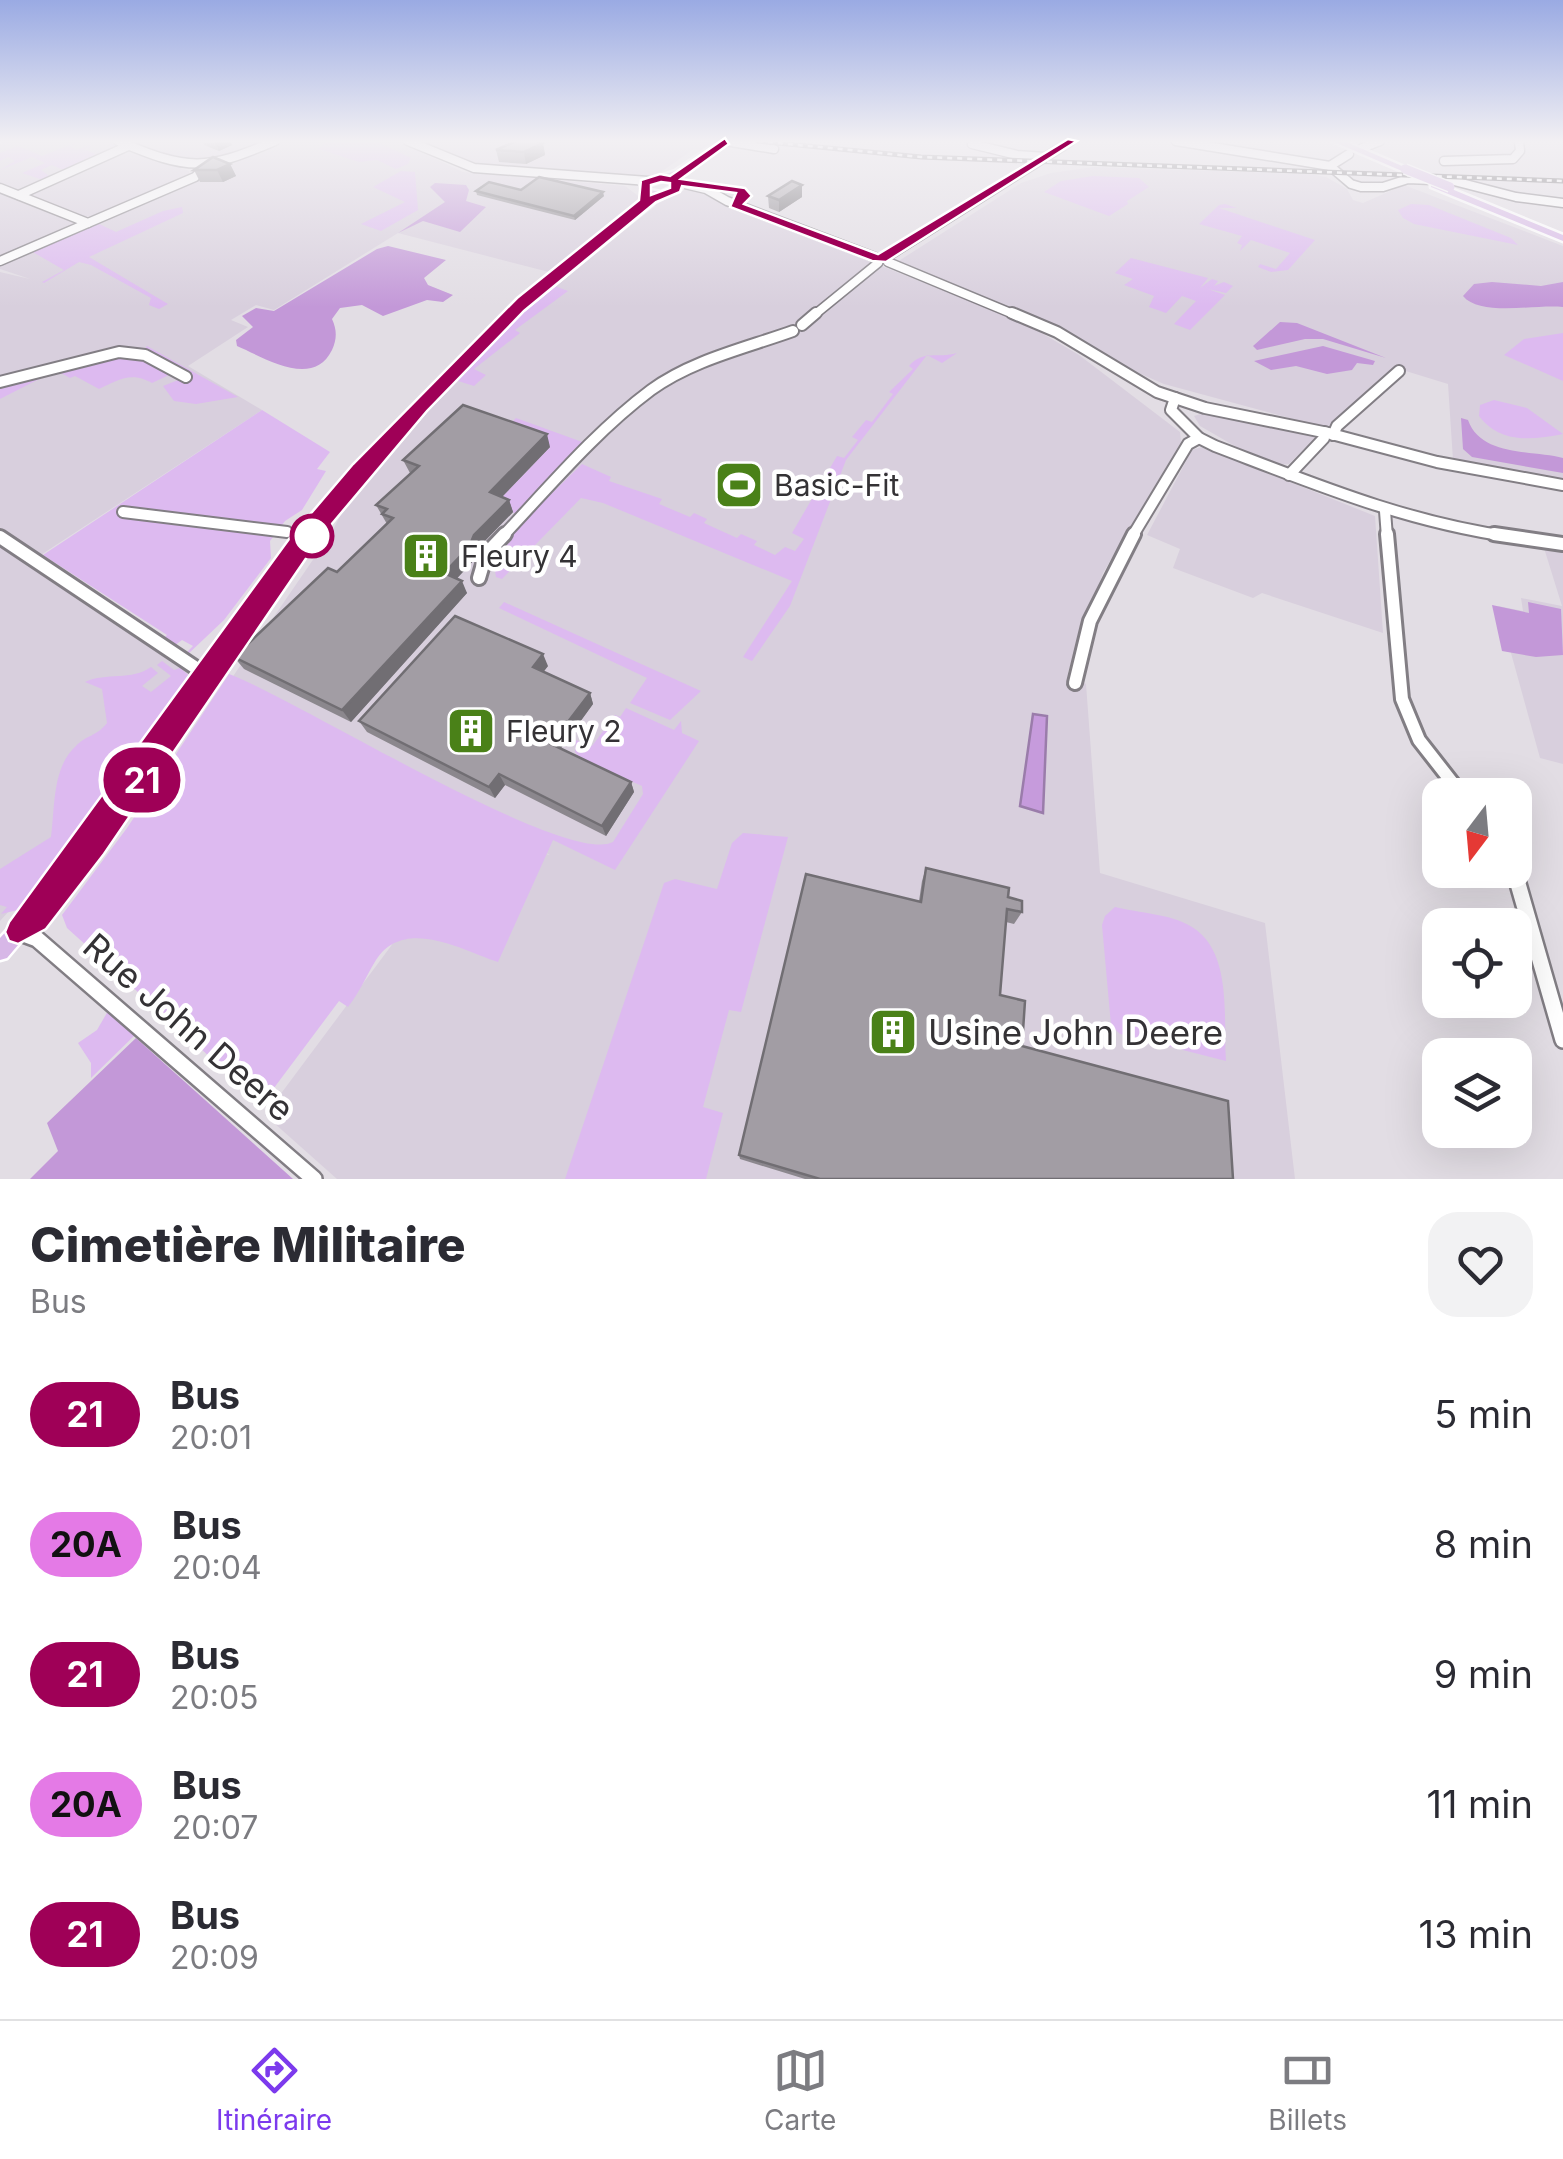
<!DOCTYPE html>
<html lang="fr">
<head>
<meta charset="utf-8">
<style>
  :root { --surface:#fff; --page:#f2f2f3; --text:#2b2b33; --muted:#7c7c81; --line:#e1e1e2; --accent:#7c3aed }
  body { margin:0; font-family:Inter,sans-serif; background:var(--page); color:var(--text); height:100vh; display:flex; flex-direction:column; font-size:38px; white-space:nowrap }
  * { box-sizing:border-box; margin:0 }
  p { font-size:32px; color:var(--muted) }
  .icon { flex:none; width:55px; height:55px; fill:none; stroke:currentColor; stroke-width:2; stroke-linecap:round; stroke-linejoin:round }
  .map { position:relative; height:1179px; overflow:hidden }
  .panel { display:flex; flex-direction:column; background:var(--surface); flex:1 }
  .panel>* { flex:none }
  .badge { padding:0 20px; border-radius:32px; font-size:35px; line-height:65px }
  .needle { width:65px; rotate:196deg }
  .buttons { position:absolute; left:1422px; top:778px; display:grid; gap:20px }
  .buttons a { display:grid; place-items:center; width:110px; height:110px; border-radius:20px; background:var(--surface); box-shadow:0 10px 40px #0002; font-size:50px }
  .map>.badge { position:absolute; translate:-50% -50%; box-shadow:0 0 0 5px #fff }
  .round { display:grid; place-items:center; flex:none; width:105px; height:105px; border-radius:30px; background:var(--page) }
  .headline { display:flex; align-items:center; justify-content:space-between; height:170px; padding:0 30px }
  h1 { font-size:48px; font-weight:800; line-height:75px }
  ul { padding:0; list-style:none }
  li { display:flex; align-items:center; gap:30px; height:130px; padding:0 30px }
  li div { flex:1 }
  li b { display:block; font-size:38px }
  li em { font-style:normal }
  li .badge { min-width:110px; font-weight:700; text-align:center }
  .tab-bar { display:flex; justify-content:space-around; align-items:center; height:140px; border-top:2px solid var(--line); background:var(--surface); font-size:28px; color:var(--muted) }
  .tab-bar a { display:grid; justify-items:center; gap:5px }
  .tab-bar .selected { color:var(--accent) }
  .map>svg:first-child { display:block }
  .built { fill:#d8cfdd }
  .green { fill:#ddbaf0 }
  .forest { fill:#c398d8 }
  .water { fill:#c69bdc; stroke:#9a7caa; stroke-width:2.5 }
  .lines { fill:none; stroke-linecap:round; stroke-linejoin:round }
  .minor-far3-casing { stroke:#827e84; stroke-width:11 }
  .minor-far2-casing { stroke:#827e84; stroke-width:14 }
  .minor-far1-casing { stroke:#827e84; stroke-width:18 }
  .minor-casing { stroke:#827e84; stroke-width:20 }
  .major-casing { stroke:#fff; stroke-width:5 }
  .minor-far3 { stroke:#fff; stroke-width:8 }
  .minor-far2 { stroke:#fff; stroke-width:10 }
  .minor-far1 { stroke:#fff; stroke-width:12 }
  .minor { stroke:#fff; stroke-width:15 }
  .major { fill:#d7b7e7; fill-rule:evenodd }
  .rail-casing { stroke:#625f63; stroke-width:5 }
  .rail { stroke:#fff; stroke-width:2.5; stroke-dasharray:5; stroke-linecap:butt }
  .major-bridge-casing { stroke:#fff; stroke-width:12; stroke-linecap:butt }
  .major-bridge { stroke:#d7b7e7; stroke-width:9 }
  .wall { fill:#8b878d }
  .shaded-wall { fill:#716e73 }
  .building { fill:#a29da4; stroke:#716e73; stroke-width:2.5 }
  .line { fill:#9f0057; stroke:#fff; stroke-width:2.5; fill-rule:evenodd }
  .stop-dot { fill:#fff; stroke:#9f0057; stroke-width:5 }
  .labels { text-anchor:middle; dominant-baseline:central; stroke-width:9; stroke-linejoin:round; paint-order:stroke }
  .poi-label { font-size:30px; fill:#343235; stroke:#fff; text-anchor:start }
  .near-street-label { font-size:35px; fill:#343235; stroke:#fff }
  .near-poi-label { font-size:35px; fill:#343235; stroke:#fff; text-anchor:start }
</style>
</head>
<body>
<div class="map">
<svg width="1563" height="1179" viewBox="0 0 1563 1179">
  <rect width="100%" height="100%" fill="#e2dde4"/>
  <g class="built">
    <polygon points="7,141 109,141 116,145 115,149 18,191 0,184 0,144"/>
    <polygon points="128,141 268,141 221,161 190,163"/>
    <polygon points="283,141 397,141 463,172 625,186 641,198 549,272 398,233 274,310 256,305 231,320 248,327 188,366 262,410 27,564 192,676 46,870 0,921 0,272 30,279 0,269 0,266"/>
    <polygon points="415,141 703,141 715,144 704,151 694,149 658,174 637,180 472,165"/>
    <polygon points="121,151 131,151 189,171 189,175 98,215 82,217 31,197 31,193"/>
    <polygon points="1094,167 1309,174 1326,177 1347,189 1353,200 1363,203 1404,185 1563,246 1563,480 1453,460 1448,384 1396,368 1326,428 1164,384 1113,362 1031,315 897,262 1021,183 1051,173"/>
    <polygon points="685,190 706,192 716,201 1021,321 1079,355 1180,432 1181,442 1103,573 1068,672 1086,684 1100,873 1265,923 1295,1179 337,1179 265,1115 473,836 550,855 225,688 332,532 348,500 431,405 552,285 656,206 650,205"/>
    <polygon points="0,194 74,223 0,258"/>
    <polygon points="1204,413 1318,435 1289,464 1278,465 1247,453 1200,426 1194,416"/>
    <polygon points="1202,447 1375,516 1383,633 1262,593 1253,598 1173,568 1180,549 1147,535 1192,450"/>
    <polygon points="1544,548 1563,551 1563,764 1540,758 1498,606 1523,611 1521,598 1562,606"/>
  </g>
  <g class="green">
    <polygon points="80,141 70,147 77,150 90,145 92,146 80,152 87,150 97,155 113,149 107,143 116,145 115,149 66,171 52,165 41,170 52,178 46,181 22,173 45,163 32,157 0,170 15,161 8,157 0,161 0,153 18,146 42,156"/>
    <polygon points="327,141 375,141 411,158 408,164 396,169 377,160 359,162 319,149"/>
    <polygon points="401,171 415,172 418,210 381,231 361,224 405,202 373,187"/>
    <polygon points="1093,176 1139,178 1149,187 1127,201 1128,204 1109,216 1044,192 1061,181"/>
    <polygon points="1225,204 1237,208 1219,208 1315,240 1288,270 1271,272 1258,267 1260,264 1276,269 1290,253 1251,240 1240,251 1242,245 1237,243 1242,236 1199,224 1219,205"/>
    <polygon points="1411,204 1429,205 1511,238 1518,245 1414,224 1403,218 1398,210"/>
    <polygon points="182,207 183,213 89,257 168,304 159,309 149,305 151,298 91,265 79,262 44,283 42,282 64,270 31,251 95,222 116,232 163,211"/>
    <polygon points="1131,258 1208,278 1200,288 1212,279 1218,281 1214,286 1224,282 1233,286 1226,293 1208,289 1225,295 1190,330 1174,324 1196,301 1182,296 1166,313 1149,307 1154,296 1124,285 1133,279 1115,273"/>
    <polygon points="552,285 568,291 515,330 520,333 474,369 486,375 474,386 455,380"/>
    <polygon points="1563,333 1563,381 1504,355 1524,339"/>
    <polygon points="147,346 238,397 196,404 174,401 163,386 191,375 143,351"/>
    <path d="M957,353L942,363L927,355L846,460L790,606L752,661L743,657L792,581L603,503L581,498L502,579L496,577L492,552L582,464L611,477L609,481L662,499L659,504L690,517L694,513L707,519L704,523L737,538L741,534L757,541L754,545L775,555L785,547L795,551L804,539L792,533L837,456L844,458L858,440L852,437L866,420L872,422L893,394L889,392L913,369L909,366C924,349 937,359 957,353Z"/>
    <path d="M135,355L170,371L169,375L152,383C131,371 118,380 99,389L75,376L70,378L61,373L47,375L0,399V386L95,358Z"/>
    <path d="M1494,400L1527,408L1563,434C1532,440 1500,444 1479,416L1480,405Z"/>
    <polygon points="262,410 330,452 317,469 326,471 302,510 285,521 270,541 271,558 224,620 186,656 184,655 193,646 182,640 174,646 163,639 167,635 43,555"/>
    <polygon points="516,418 585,443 517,514 494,505 549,448 503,431"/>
    <polygon points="504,602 701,691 670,720 630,703 647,678 499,608"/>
    <path d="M162,661L174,670L180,668L192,678L191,683L97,818L26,908L1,914L7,907L0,905V869L51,837C55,808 52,767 76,746C86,735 96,737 107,723L102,689L85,682C106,672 132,681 151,667L158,673L142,686L151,692L171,676L157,665Z"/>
    <path d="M229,674C295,698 565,867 613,842L643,794L642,786L581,759L575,752L576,740L592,746L615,715L620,717L626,708L674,730L681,721L682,733L699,741L615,870L553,840L498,962C462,950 404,916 376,960C366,976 360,992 348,1007L339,1001L262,1104L67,928L62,915L127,828Z"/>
    <polygon points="743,833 788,837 741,1012 729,1010 703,1107 723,1113 706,1179 565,1179 664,883 675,879 717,889 732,843"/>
    <path d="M1115,907C1139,913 1172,914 1192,927C1233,952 1223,1019 1226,1061L1120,1034L1111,1025L1102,925L1105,916Z"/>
    <polygon points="108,1011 136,1034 91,1078 91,1063 78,1043 97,1030"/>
  </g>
  <g class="forest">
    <polygon points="435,183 466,185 469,190 466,201 486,207 460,232 423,221 398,233 445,202 430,187"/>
    <path d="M388,246L446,260L424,278L428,285L453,295L443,302L427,300L383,316L362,305L340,308L332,319C337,330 337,339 332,350C313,389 265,358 237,346L236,340L253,327L242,316L256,308L274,311L377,249Z"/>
    <path d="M1492,282L1541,286L1563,282V307C1535,304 1480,317 1463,296L1474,284Z"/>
    <polygon points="1280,322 1297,323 1386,358 1323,339 1305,339 1257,350 1253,346"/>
    <polygon points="1323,346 1375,361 1373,365 1357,363 1352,370 1327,374 1296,366 1271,370 1254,361"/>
    <path d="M1461,418L1468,420C1481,457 1533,450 1563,458V473L1472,457L1463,449Z"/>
    <polygon points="1528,602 1561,609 1563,655 1536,657 1502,651 1492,605 1529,613"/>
    <polygon points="136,1038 293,1179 30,1179 58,1151 47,1123"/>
  </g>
  <polygon class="water" points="1033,714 1047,716 1043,813 1020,806"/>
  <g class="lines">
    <g class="minor-far3-casing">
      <g id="minor-far3">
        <path d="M118,141C189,171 205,171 275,141"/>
        <polyline points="408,141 474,168 648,181"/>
        <polyline points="725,141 774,149"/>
        <polyline points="1176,141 1330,166 1351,184 1361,187 1383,187 1408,179 1454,181 1516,197 1563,203"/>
        <polyline points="972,144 1017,155 1046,157"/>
        <polyline points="1360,149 1380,141"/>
        <polyline points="1444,161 1513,159 1520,151 1519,141"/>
        <polyline points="1330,166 1349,154"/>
        <polyline points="676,182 706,189 727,201 877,258"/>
        <polyline points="0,188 88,223 195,177 205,167"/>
        <polyline points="19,195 128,146"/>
        <polyline points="885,258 1071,141"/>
        <polyline points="0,261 88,223"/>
        <polyline points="888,262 1018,316"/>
        <polyline points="813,316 878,263"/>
      </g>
    </g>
    <g class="minor-far2-casing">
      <g id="minor-far2">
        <polyline points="1012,313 1057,332 1157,392 1205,408 1328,433"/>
        <polyline points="802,325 816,313"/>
        <polyline points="0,382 119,352 145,355 186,377"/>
        <path d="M1175,398L1171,410L1199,438L1215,446C1315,484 1405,522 1512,537"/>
        <polyline points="1324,432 1437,462 1563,485"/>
        <polyline points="1333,435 1337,426 1399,371"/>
        <polyline points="1289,475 1324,438"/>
        <polyline points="1385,511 1387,537"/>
        <polyline points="123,512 287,532"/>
        <path d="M502,537C549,487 596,431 651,390C692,360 746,348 793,331"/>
        <polyline points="1132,537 1188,444 1199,438"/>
      </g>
    </g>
    <g class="minor-far1-casing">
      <g id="minor-far1">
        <polyline points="1387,534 1402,699 1419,740 1462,795"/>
        <polyline points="1494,534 1563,544"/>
        <polyline points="0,537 199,670 207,671"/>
        <polyline points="479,578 486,554 505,534"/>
        <polyline points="1075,683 1090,621 1134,534"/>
      </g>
    </g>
    <g class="minor-casing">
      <g id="minor">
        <polyline points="1514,870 1563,1040"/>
        <polyline points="18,932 37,939 314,1179"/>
      </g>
    </g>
    <g class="major-casing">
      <g id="major">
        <path d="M719,141H729L681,175L672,178L677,179L682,187L681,189L655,202L523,310L426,410L314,542L102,852L42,926L24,938L7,958L0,960V938L12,925L155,731L161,729L167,731L304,536L418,404L515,306L653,196L643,194L640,183L675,171ZM663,181L671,183L673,186L661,192L649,190L648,186Z"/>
        <polygon points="1332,141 1344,141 1409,169 1402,171"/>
        <polygon points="1431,183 1437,183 1563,235 1563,241 1431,187"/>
      </g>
    </g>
    <use href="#minor-far3" class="minor-far3"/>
    <use href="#minor-far2" class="minor-far2"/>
    <use href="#minor-far1" class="minor-far1"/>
    <use href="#minor" class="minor"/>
    <use href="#major" class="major"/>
    <g class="rail-casing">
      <polyline id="rail" points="758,141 921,157 1563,181"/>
    </g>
    <use href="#rail" class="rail"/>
    <g class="major-bridge-casing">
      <polyline id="major-bridge" points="1405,169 1450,187"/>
    </g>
    <use href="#major-bridge" class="major-bridge"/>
  </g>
  <g class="wall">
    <polygon points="203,141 230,141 232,145 219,151 204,145"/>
    <polygon points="543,143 545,155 526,164 499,162 496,150"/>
    <polygon points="230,164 236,176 223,182 200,182 194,170"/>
    <polygon points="521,190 604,196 575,220 477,195 476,191"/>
    <polygon points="768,196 802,197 779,212 769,208"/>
    <polygon points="550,447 502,497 509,500 513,512 479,547 474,560 456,579 467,593 351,722 244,669 234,657 337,572 387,524 376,505 410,473 403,460"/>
    <polygon points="548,666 543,672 590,693 593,704 561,748 631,782 634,792 606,836 505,785 495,798 367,732 359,721"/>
    <polygon points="926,868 1008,897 1022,912 1014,924 1006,922 1000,995 1022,1046 1233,1179 805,1179 740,1159 739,1155 919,901 922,881"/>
  </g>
  <g class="shaded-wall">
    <polygon points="215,141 230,141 232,145 219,151"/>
    <polygon points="543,143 545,155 526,164 524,152"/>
    <polygon points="230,164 236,176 223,182 217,170"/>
    <polygon points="802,185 802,197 779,212 779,200"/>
    <polygon points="603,192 604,196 575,220 574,216"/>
    <polygon points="547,434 550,447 494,505 490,492"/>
    <polygon points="509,500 513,512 479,547 474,560 450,586 444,573 474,535"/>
    <polygon points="462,581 467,593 351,722 342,710"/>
    <polygon points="543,654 548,666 538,679 533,667"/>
    <polygon points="590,693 593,704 556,755 551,744"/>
    <polygon points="499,774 505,785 495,798 489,787"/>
    <polygon points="631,782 634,792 606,836 602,826"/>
  </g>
  <g class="building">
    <polygon points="516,141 535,141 543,143 524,152 496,150"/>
    <polygon points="213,157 230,164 217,170 194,170"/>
    <polygon points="539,177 603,192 574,216 476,191 489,182 521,190"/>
    <polygon points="792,181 802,185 779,200 768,196"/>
    <polygon points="463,405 547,434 490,492 509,500 474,535 469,547 444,573 462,581 342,710 234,657 328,568 337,572 393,518 382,514 387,509 376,505 419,466 403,460"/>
    <polygon points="455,616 543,654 533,667 590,693 551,744 631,782 602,826 499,774 489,787 359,721"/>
    <polygon points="926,868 1009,888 1008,897 1022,901 1022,912 1007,909 1000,995 1025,1001 1022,1046 1228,1101 1233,1179 820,1179 739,1155 806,874 921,902"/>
  </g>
  <linearGradient id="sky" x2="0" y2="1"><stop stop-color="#9aaae3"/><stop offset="0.46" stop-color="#f2f0f3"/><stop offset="1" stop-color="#f2f0f3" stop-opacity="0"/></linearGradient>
  <rect width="1563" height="307" fill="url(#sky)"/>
  <path class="line" d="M725,138L729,144L681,179L745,188L752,196L744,204L878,254L1068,139L1077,141L886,262L872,261L730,207L736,193L682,186L680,192L656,202L524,311L427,411L320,538L104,854L46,929L18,944L9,941L5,932L9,922L289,539L353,464L517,298L639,200L641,180L660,174L670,176ZM661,182L670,183V188L651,195V185Z"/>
  <defs>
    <g id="stadium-square" transform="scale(2.5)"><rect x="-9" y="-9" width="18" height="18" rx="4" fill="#4a8118" stroke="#fff"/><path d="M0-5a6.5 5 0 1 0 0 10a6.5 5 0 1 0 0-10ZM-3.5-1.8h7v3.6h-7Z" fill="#fff"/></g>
    <g id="building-square" transform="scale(2.5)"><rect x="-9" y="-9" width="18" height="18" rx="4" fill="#4a8118" stroke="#fff"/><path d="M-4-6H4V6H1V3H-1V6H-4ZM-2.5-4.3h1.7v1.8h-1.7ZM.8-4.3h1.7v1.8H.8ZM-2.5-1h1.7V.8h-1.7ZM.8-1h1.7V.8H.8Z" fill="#fff"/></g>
  </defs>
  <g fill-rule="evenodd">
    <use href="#stadium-square" x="739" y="485"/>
    <use href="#building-square" x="426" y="556"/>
    <use href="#building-square" x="471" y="731"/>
    <use href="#building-square" x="893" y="1032"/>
  </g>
  <circle class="stop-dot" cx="312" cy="536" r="20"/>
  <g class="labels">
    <g class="poi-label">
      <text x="774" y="485">Basic-Fit</text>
      <text x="461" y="556">Fleury 4</text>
      <text x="506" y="731">Fleury 2</text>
    </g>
    <g class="near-street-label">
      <text transform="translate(189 1027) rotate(41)">Rue John Deere</text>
    </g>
    <g class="near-poi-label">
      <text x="928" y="1032">Usine John Deere</text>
    </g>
  </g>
</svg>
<div class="buttons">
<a><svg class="needle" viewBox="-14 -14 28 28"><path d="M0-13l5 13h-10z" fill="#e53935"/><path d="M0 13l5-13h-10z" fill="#7c7c81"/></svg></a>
<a><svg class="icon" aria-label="locate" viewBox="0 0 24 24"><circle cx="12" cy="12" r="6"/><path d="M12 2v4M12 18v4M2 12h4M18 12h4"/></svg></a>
<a><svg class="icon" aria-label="layers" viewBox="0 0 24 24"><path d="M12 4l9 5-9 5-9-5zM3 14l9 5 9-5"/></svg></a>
</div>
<b class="badge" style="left:142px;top:780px;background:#9f0057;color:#fff">21</b>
</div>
<section class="panel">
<div class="headline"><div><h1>Cimetière Militaire</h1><p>Bus</p></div><a class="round"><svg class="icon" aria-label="heart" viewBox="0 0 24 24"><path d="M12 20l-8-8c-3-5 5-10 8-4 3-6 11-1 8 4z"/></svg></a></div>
<ul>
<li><span class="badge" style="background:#9f0057;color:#fff">21</span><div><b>Bus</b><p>20:01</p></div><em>5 min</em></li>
<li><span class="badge" style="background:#e47ae6;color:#111">20A</span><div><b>Bus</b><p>20:04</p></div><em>8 min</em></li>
<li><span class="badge" style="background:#9f0057;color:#fff">21</span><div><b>Bus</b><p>20:05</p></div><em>9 min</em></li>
<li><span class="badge" style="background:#e47ae6;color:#111">20A</span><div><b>Bus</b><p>20:07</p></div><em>11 min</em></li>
<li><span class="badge" style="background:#9f0057;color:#fff">21</span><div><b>Bus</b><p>20:09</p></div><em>13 min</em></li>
</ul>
</section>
<nav class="tab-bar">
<a class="selected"><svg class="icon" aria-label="directions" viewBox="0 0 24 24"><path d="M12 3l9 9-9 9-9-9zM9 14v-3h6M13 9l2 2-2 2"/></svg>Itinéraire</a>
<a><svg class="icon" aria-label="map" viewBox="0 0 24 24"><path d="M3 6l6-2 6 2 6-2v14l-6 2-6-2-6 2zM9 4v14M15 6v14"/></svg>Carte</a>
<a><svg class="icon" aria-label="tickets" viewBox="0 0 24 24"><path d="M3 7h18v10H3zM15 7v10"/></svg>Billets</a>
</nav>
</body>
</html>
